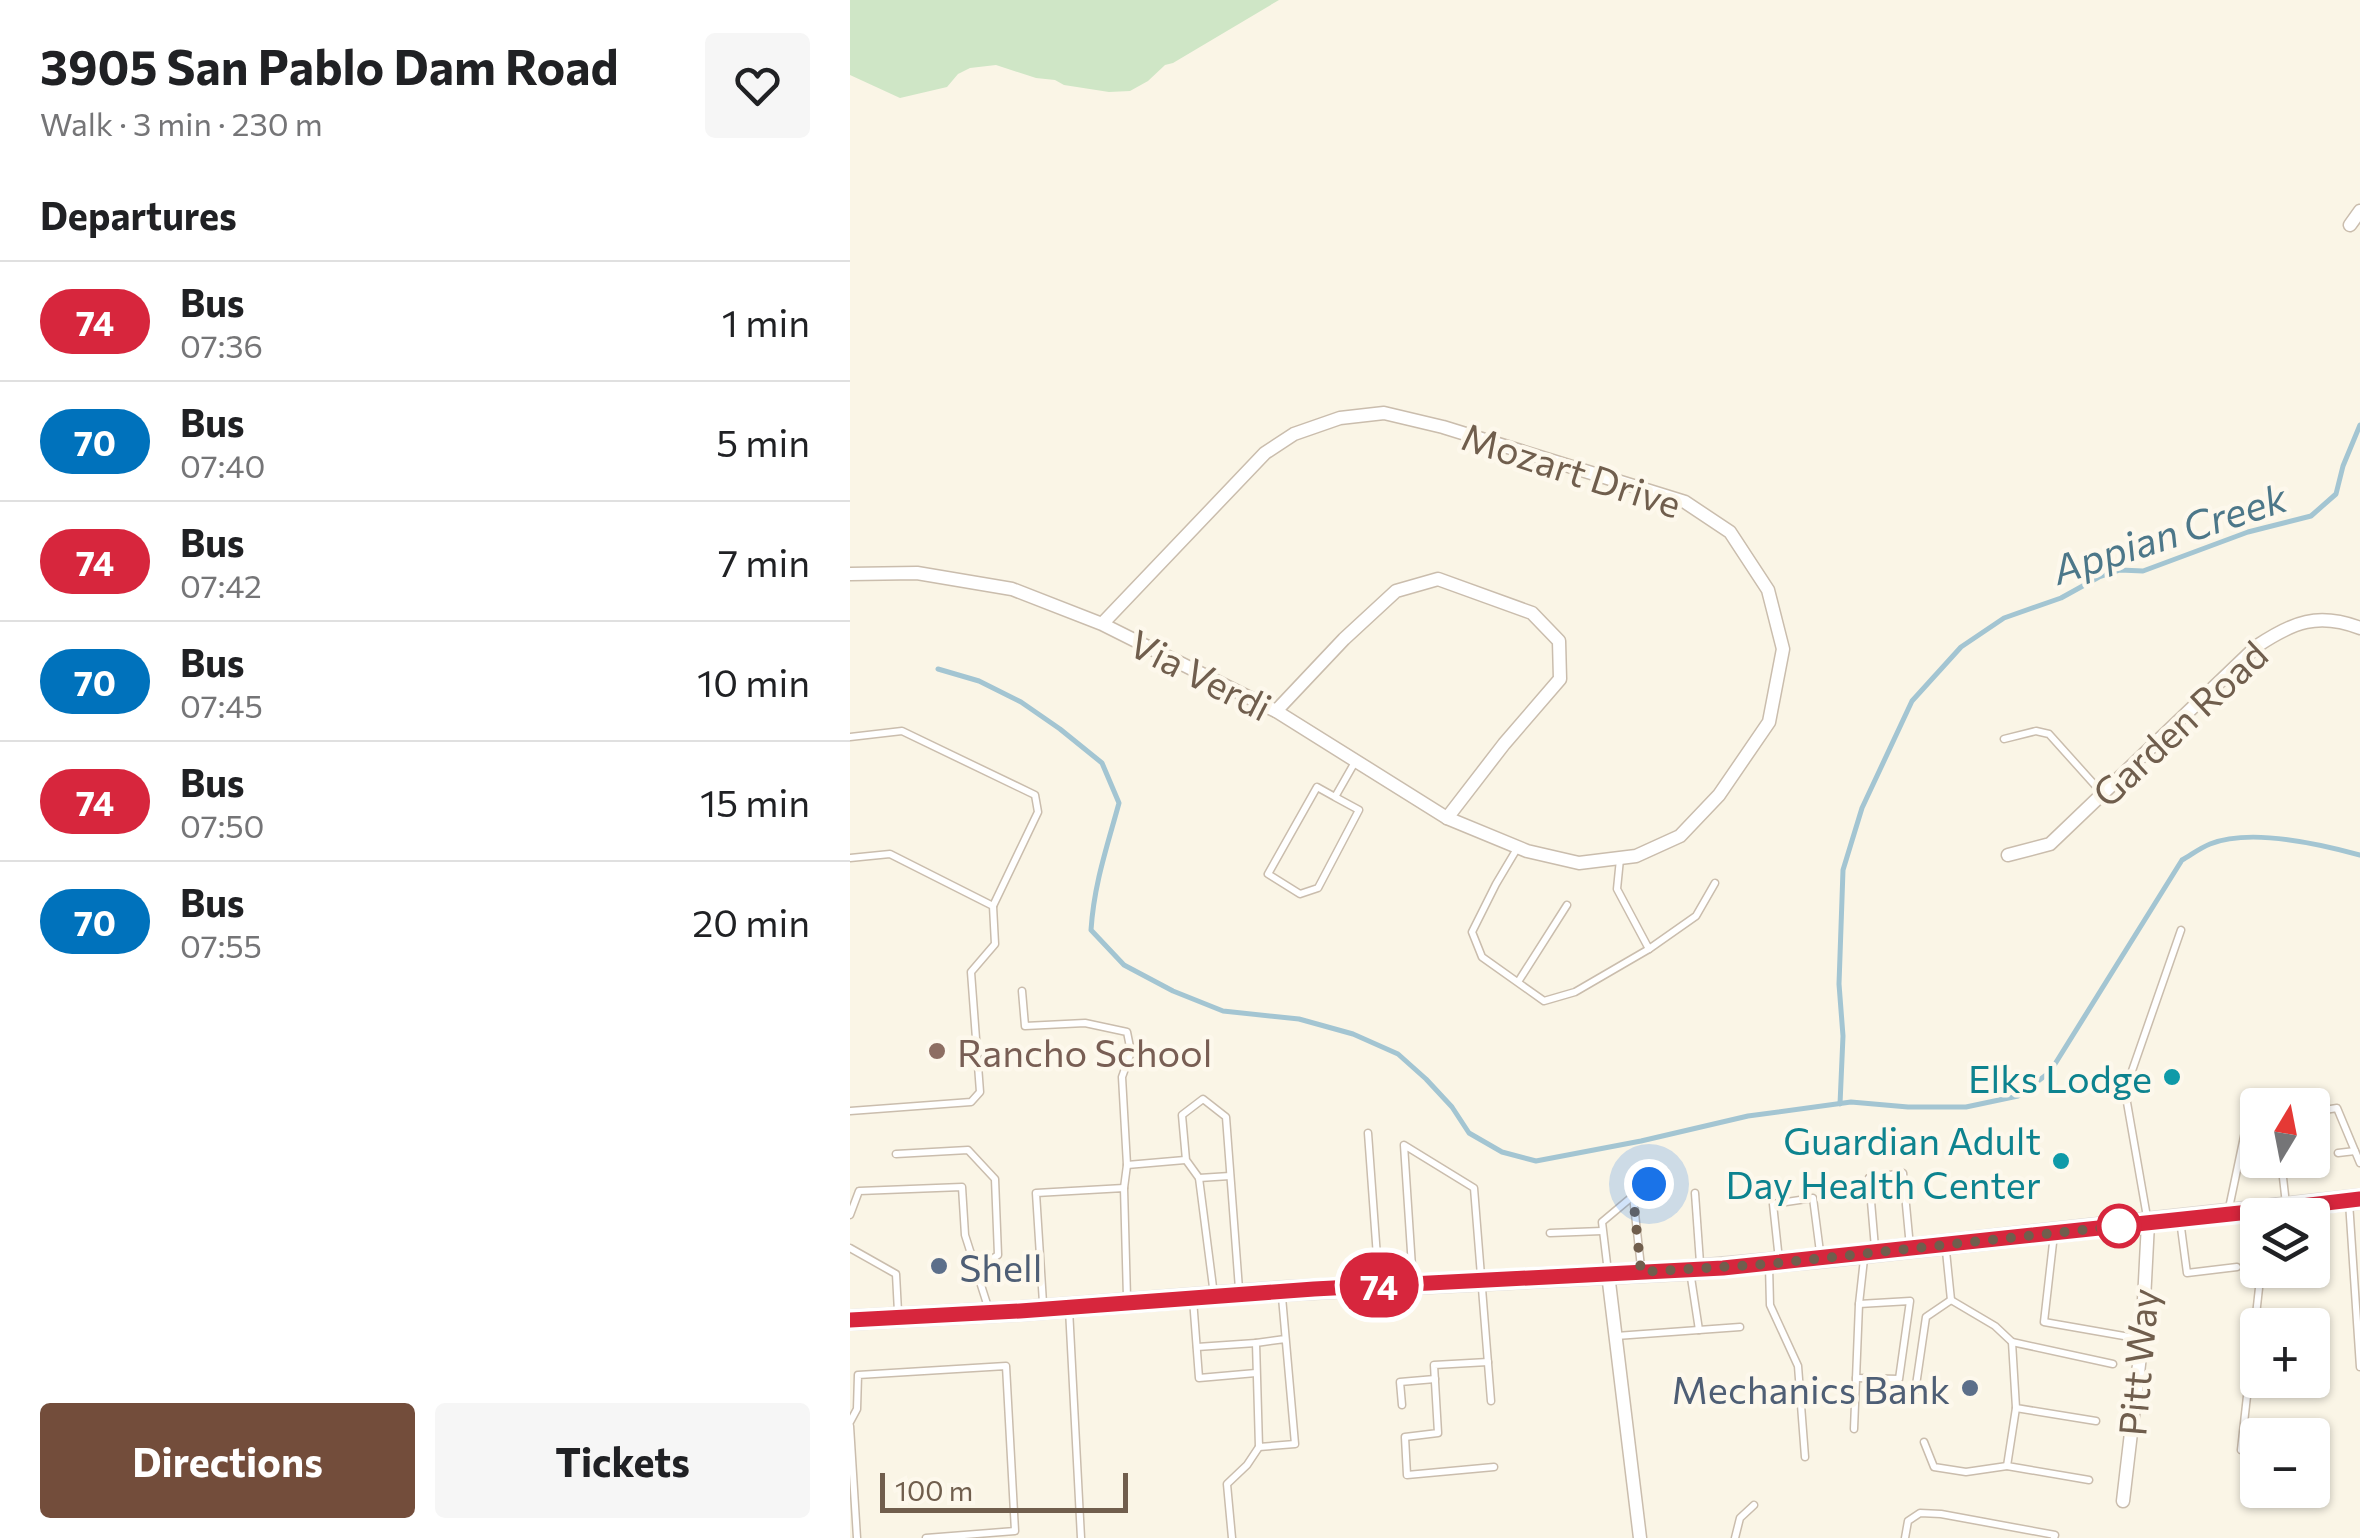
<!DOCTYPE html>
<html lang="en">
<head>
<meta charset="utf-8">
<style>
  :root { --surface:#fff; --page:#f6f6f6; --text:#202124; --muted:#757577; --line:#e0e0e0; --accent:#734d3b }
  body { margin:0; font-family:Commissioner,sans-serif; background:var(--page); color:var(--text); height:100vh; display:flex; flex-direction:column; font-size:38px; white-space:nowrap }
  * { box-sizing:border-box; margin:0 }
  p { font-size:32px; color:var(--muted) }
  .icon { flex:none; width:55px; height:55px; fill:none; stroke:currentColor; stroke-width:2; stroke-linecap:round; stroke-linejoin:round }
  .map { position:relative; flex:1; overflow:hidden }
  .details { display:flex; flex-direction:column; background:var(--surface); width:850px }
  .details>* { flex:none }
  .badge { padding:0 20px; border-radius:32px; font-size:35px; line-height:65px }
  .needle { width:65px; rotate:10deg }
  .fabs { position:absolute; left:1390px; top:1088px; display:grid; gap:20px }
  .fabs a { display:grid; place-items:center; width:90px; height:90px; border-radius:10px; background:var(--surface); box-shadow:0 2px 8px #0004; font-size:50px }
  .scale { position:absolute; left:30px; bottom:25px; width:248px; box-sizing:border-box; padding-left:10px; border:5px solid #705e4d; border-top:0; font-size:28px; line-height:35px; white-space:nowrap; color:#705e4d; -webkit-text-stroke:8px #fdf8ec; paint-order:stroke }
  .you { position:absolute; width:50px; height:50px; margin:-25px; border:8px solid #fff; border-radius:50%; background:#1a73e8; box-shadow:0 0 0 15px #1a73e833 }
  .map>.badge { position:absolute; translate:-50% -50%; box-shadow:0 0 0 5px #fff }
  h2 { padding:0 40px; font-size:38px; line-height:90px }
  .round { display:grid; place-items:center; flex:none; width:105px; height:105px; border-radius:10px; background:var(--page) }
  .headline { display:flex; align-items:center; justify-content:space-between; height:170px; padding:0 40px }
  h1 { font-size:48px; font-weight:700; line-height:75px }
  .button { display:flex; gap:20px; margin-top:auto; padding:20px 40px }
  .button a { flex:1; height:115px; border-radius:10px; background:var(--accent); color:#fff; font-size:40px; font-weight:700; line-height:115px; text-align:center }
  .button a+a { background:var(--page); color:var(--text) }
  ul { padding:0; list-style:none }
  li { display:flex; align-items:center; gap:30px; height:120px; padding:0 40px; border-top:2px solid var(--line) }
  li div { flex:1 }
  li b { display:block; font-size:38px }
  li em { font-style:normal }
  li .badge { min-width:110px; font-weight:700; text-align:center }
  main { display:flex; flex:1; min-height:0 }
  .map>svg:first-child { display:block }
  .green { fill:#cfe6c6 }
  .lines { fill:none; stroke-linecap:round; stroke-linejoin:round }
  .stream { stroke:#a3c5d2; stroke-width:5 }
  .lane-casing { stroke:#cabdad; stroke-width:9 }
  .street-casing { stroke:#cabdad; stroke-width:15 }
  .primary-casing { stroke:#dad5d1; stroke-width:22 }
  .lane { stroke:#fff; stroke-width:6 }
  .street { stroke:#fff; stroke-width:12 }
  .primary { stroke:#f2dfa4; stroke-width:20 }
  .line-casing { stroke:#fff; stroke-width:22 }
  .line { stroke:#d7263d; stroke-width:15 }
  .walk { stroke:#705e4d; stroke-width:10; stroke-dasharray:0 18 }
  .education-dot { fill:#8d6e63; stroke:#fdf8ec; stroke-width:4 }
  .culture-dot { fill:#0f9aa8; stroke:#fdf8ec; stroke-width:4 }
  .stop-dot { fill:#fff; stroke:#d7263d; stroke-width:5 }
  .service-dot { fill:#5c6f8a; stroke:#fdf8ec; stroke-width:4 }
  .labels { text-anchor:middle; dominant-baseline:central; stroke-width:9; stroke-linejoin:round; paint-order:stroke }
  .street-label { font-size:38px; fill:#705e4d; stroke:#fdf8ec }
  .education-label { font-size:38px; fill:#785e54; stroke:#fdf8ec; text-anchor:start }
  .culture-label { font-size:38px; fill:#0d838f; stroke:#fdf8ec; text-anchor:end }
  .service-label { font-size:38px; fill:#4e5e75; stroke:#fdf8ec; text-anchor:start }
  .water-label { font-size:40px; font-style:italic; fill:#4c7789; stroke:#fdf8ec }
</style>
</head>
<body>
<main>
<section class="details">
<div class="headline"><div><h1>3905 San Pablo Dam Road</h1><p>Walk · 3 min · 230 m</p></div><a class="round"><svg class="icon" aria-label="heart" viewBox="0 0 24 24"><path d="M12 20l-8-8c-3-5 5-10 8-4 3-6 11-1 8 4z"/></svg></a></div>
<h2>Departures</h2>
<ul>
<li><span class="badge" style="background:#d7263d;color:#fff">74</span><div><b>Bus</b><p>07:36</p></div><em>1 min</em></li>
<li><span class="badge" style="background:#0072bc;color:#fff">70</span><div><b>Bus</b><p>07:40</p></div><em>5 min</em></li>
<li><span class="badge" style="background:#d7263d;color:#fff">74</span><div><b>Bus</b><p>07:42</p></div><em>7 min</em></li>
<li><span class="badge" style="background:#0072bc;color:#fff">70</span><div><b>Bus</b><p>07:45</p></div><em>10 min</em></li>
<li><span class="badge" style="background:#d7263d;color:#fff">74</span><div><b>Bus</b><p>07:50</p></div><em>15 min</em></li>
<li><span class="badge" style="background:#0072bc;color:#fff">70</span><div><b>Bus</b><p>07:55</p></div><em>20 min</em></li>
</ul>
<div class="button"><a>Directions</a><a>Tickets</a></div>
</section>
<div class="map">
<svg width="1510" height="1538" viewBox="0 0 1510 1538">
  <rect width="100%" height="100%" fill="#faf5e6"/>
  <polygon class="green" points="0,0 429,0 323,63 315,65 298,81 280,91 259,92 214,85 205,80 186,78 146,65 120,68 108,74 97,87 50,98 0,75"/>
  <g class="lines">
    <g class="stream">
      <path d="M88,669L129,681L171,702L210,729L252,763L269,803C257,847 244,884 241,930L274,965L323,991L373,1011L449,1019L503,1034L548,1054L576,1079L602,1107L619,1133L652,1152L686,1161L791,1141L898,1116L1001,1102L1058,1107H1116L1168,1096L1200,1072L1332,860C1341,855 1350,848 1360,844C1400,828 1470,844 1510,855"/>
      <polyline points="990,1104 993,1036 989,984 993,870 1012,808 1062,701 1111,647 1154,618 1211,598 1249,577 1270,570 1293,571 1398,532 1461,516 1486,494 1493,466 1510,425"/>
    </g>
    <g class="lane-casing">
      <g id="lane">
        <polyline points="0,737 52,731 185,795 188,812 143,906"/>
        <polyline points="1154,739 1186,731 1199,734 1252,793"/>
        <polyline points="485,797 509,810 468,888 450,894 418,874 467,787 485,797 505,762"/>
        <polyline points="668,847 646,884 622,932 632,957 694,1001 725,992 799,949"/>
        <polyline points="0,858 40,854 143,906 145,944 121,972 130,1092 121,1102 0,1111"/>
        <polyline points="770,859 767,889 799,949 846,916 865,883"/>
        <polyline points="668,982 717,905"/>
        <polyline points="172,991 175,1026 235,1023 277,1032 281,1052 272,1077 277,1165 274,1188"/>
        <polyline points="1462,1112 1487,1108 1510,1163"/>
        <polyline points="518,1133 529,1284"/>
        <polyline points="1488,1153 1505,1151"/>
        <polyline points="46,1154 118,1150 145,1179 148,1255 126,1270"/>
        <polyline points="1462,1156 1464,1156"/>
        <polyline points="1431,1160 1436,1204"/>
        <polyline points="277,1165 335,1160"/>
        <polyline points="349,1178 380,1176"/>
        <polyline points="845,1193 850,1263"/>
        <polyline points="783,1196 815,1171"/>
        <polyline points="1499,1202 1510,1367"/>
        <polyline points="1379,1208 1403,1094"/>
        <polyline points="0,1215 9,1191 112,1187 115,1235 138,1307"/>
        <polyline points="1297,1217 1275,1091 1331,930"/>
        <polyline points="1330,1220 1337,1273 1387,1267"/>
        <polyline points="700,1233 752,1231"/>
        <polyline points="1204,1234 1194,1322 1291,1339"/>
        <polyline points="0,1248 46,1274 48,1312"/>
        <polyline points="1025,1248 1019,1178 1053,1173 1060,1247"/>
        <polyline points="1096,1251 1101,1300"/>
        <polyline points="929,1260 923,1204 963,1198 970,1252"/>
        <polyline points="1470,1262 1471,1206"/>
        <polyline points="919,1265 920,1305 948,1366 955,1457"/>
        <polyline points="840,1271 849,1330"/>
        <polyline points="758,1272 752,1222 783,1196 791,1267"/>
        <polyline points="563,1282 554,1145 624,1188 641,1401"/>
        <polyline points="364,1295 349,1178 336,1160 332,1115 353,1099 376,1117 389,1289"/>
        <polyline points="432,1297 445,1444 409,1447 406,1343 435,1339"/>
        <polyline points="343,1299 349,1378 406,1373"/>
        <polyline points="193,1303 186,1193 274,1188 277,1298"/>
        <polyline points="219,1309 231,1538"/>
        <polyline points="766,1336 890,1327"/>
        <polyline points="1162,1342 1166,1408 1246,1421"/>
        <polyline points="347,1347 406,1343"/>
        <polyline points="638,1362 584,1365 588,1433 555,1437 557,1475 644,1467"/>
        <polyline points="1006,1378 1049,1379 1060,1301 1009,1304"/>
        <polyline points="1065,1392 1076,1317 1101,1300 1145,1326 1162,1342 1263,1364"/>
        <polyline points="552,1405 550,1382 585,1379"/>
        <polyline points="1166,1408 1157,1466 1239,1480"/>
        <polyline points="0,1422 7,1409 8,1375 156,1366 165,1531 76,1538"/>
        <polyline points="0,1426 7,1538"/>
        <polyline points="1004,1429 1009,1304 1014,1259"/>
        <polyline points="1074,1442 1084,1467 1116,1472 1157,1466"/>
        <polyline points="1391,1450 1411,1270"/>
        <polyline points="382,1538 377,1484 397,1465 409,1447"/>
        <polyline points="885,1538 890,1518 904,1505"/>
        <polyline points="1055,1538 1058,1521 1070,1513 1091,1514 1205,1535 1204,1538"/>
      </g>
    </g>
    <g class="street-casing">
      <g id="street">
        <polyline points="1500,225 1510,211"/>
        <polyline points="0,574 67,573 162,589 252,624 426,711 597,818 677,851 729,863 786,856 830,836 869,795 919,722 933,649 918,590 880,532 835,502 593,427 534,413 490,418 444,434 415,453 252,624"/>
        <polyline points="426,711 494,639 546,591 588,579 682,613 709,641 710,679 654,744 597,818"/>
        <path d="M1158,855L1200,844L1407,646C1443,622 1468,612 1510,628"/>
        <polyline points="758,1274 790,1538"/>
        <polyline points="1273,1501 1292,1339 1298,1223"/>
      </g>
    </g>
    <g class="primary-casing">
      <polyline id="primary" points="0,1320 170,1311 432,1291 840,1270 971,1258 1510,1199"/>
    </g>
    <use href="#lane" class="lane"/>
    <use href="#street" class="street"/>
    <use href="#primary" class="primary"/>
  </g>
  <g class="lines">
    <g class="line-casing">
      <polyline id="line" points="0,1320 170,1311 464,1289 873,1268 1418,1210 1510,1199"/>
    </g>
    <use href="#line" class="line"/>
    <polyline class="walk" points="799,1184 783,1196 791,1272 919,1264 1269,1226"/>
  </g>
  <circle class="education-dot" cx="87" cy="1051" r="10"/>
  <g class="culture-dot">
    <circle cx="1322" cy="1077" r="10"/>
    <circle cx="1211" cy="1161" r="10"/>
  </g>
  <circle class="stop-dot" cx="1269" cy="1226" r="20"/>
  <g class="service-dot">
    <circle cx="89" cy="1266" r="10"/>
    <circle cx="1120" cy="1388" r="10"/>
  </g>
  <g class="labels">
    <g class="street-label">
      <text transform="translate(722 469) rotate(18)">Mozart Drive</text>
      <text transform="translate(351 674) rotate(27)">Via Verdi</text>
      <text transform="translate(1329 723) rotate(-43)">Garden Road</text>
      <text transform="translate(1287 1362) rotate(-85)">Pitt Way</text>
    </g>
    <g class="education-label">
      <text x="107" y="1051">Rancho School</text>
    </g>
    <g class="culture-label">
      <text x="1302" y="1077">Elks Lodge</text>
      <text x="1191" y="1139">Guardian Adult<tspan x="1191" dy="44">Day Health Center</tspan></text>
    </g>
    <g class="service-label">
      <text x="109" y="1266">Shell</text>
      <text x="1100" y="1388" text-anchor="end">Mechanics Bank</text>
    </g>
    <g class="water-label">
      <text transform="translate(1319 532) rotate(-18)">Appian Creek</text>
    </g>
  </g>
</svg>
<div class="fabs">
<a><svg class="needle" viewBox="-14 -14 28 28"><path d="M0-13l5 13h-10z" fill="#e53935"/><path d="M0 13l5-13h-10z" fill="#757577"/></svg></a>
<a><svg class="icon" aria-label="layers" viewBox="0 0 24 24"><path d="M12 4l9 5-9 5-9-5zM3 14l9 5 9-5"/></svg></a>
<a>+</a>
<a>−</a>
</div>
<div class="scale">100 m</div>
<div class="you" style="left:799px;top:1184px"></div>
<b class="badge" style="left:529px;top:1285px;background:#d7263d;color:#fff">74</b>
</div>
</main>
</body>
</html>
